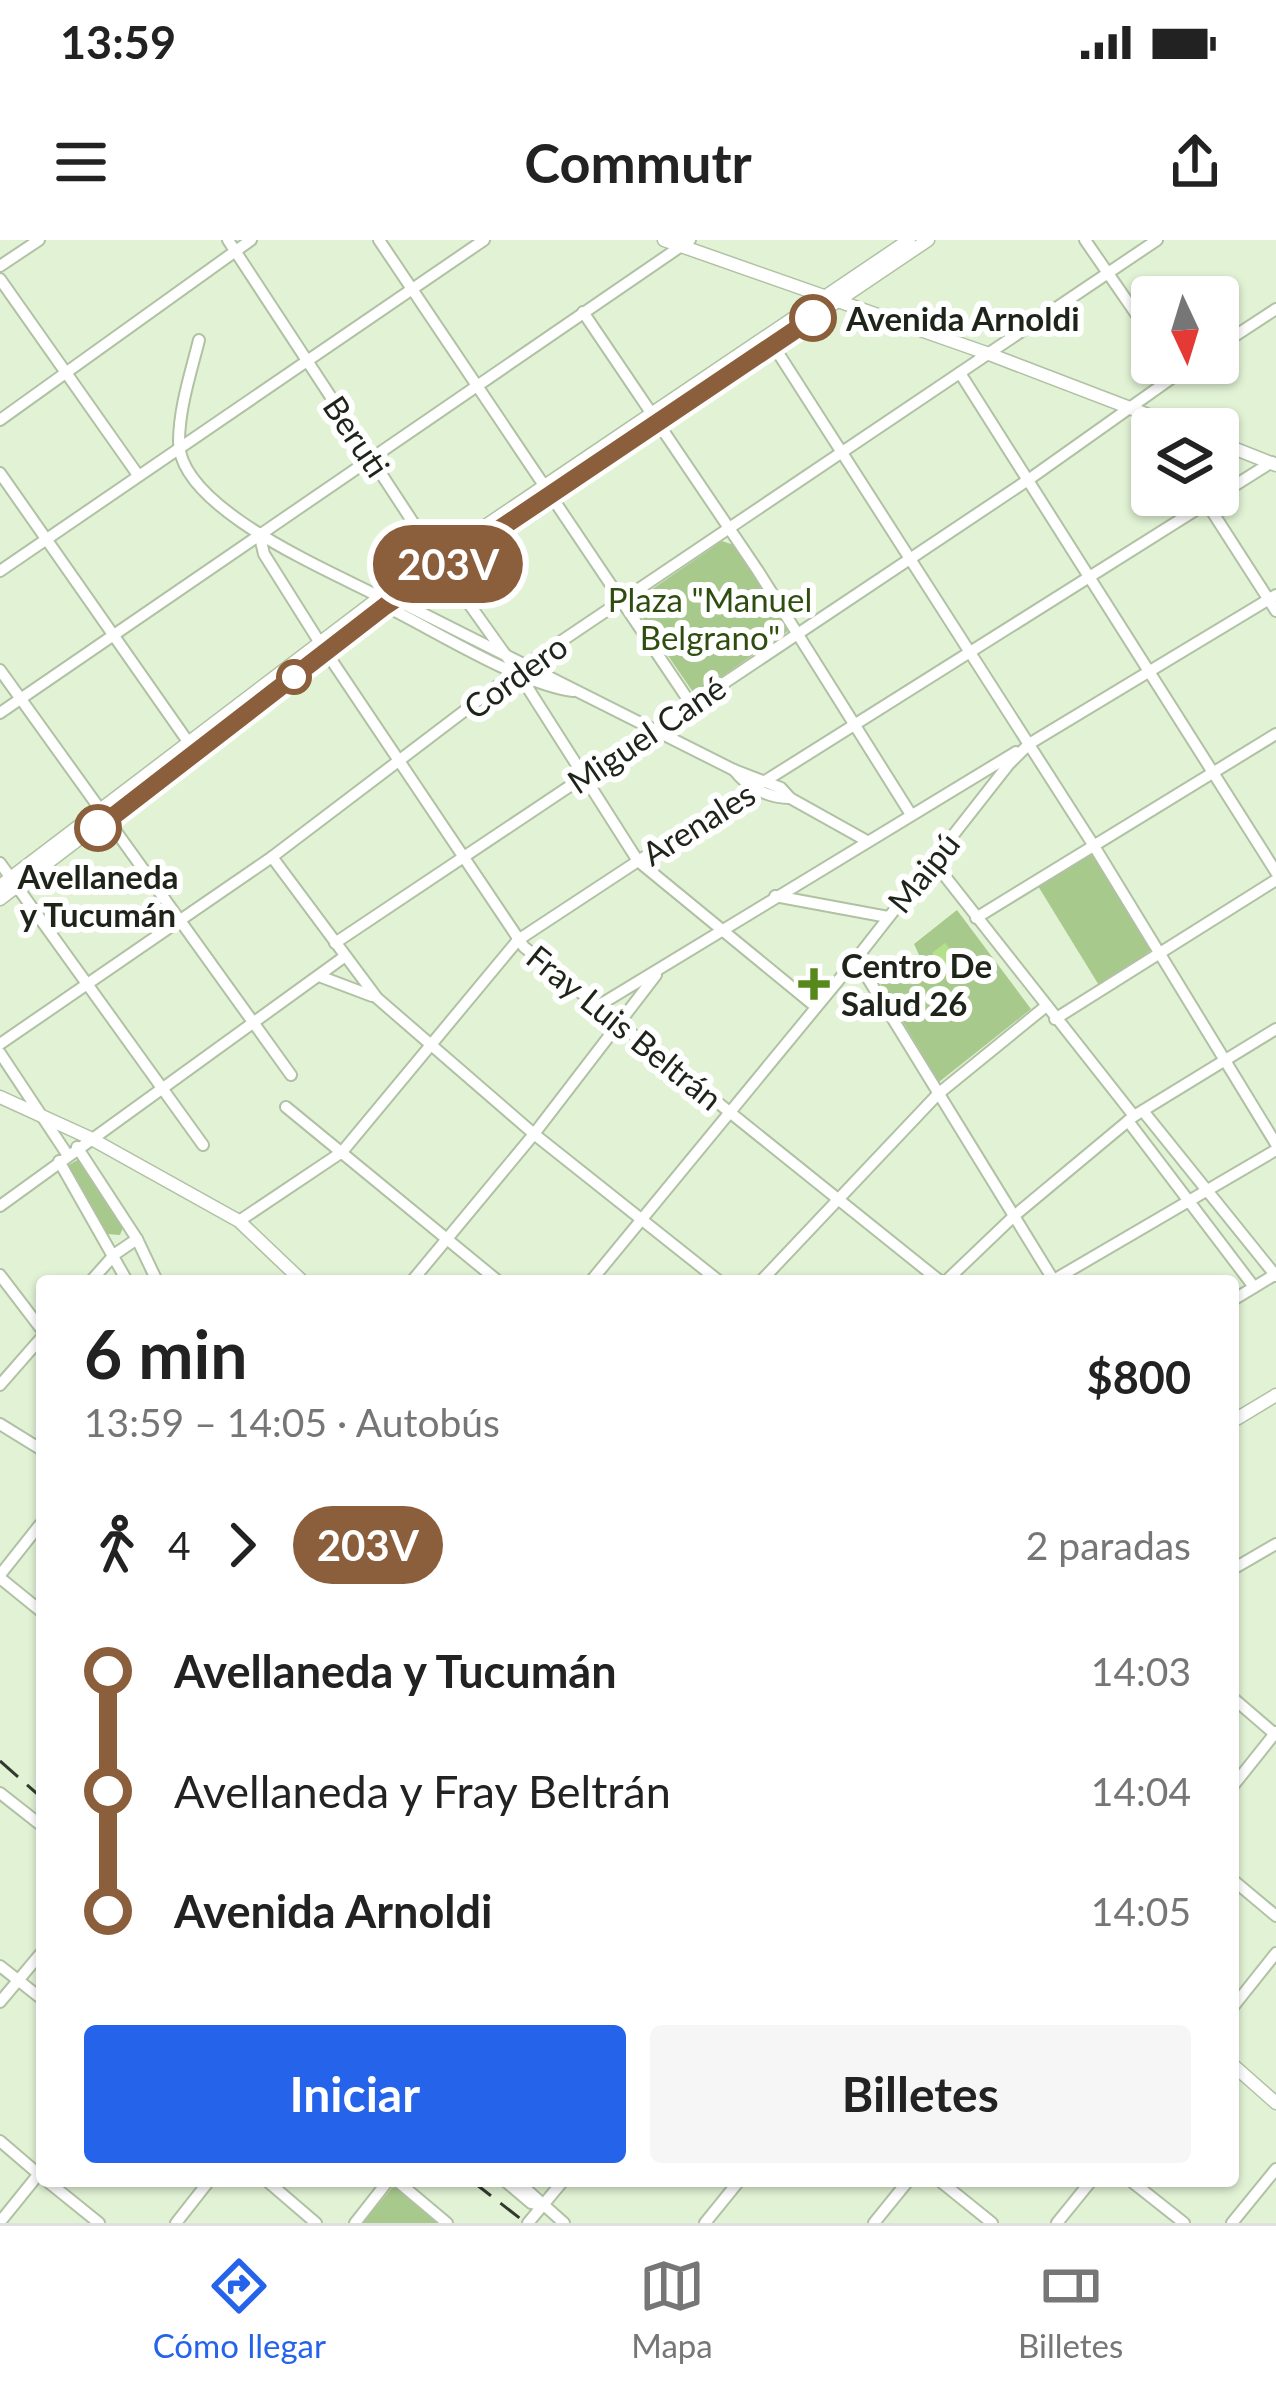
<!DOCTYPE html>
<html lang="es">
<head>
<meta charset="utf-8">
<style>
  :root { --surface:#fff; --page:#f6f6f6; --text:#222; --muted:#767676; --line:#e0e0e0; --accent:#2563eb }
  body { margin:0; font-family:Lato,sans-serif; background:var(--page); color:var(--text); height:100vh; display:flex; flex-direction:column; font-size:45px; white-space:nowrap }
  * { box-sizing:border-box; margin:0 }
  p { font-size:39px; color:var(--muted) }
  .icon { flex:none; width:66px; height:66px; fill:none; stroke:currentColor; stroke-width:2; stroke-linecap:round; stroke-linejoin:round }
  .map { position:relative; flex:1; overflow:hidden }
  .drawer { position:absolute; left:36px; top:1035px; width:1203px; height:912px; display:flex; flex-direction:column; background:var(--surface); border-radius:12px; box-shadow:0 3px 9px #0004 }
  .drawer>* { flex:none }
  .badge { padding:0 24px; border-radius:39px; font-size:42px; line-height:78px }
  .needle { width:78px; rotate:176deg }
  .controls { position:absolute; left:1131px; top:36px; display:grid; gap:24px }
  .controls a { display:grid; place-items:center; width:108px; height:108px; border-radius:12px; background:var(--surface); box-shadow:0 3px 9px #0004; font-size:60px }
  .map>.badge { position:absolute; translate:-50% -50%; box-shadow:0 0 0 6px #fff }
  .legs { display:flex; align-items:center; gap:18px; height:132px; padding:0 48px; font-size:39px }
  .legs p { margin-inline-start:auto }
  .head { display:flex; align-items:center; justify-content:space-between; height:204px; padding:0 48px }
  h1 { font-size:66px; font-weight:700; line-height:90px }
  .button { display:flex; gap:24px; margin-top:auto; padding:24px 48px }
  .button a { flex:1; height:138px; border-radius:12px; background:var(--accent); color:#fff; font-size:48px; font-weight:700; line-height:138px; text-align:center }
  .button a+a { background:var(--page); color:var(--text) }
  ul { padding:0 48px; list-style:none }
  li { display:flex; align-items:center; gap:42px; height:120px; font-size:45px }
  li i { display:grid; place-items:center; width:18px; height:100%; margin:0 15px; background:currentColor }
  li i::after { content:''; width:30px; height:30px; margin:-15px; border:9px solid; border-radius:50%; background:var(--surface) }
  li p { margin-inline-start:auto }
  li:first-child i { background:linear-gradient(#0000 50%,currentColor 0) }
  li:last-child i { background:linear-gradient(currentColor 50%,#0000 0) }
  .status { display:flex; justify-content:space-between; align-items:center; height:84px; padding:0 60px; background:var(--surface); direction:ltr }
  .status svg { height:33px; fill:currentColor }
  header { display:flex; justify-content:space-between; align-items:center; height:156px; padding:0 48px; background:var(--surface); font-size:54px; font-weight:700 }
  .menu { display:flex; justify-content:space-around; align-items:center; height:168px; border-top:3px solid var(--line); background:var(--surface); font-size:33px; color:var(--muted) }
  .menu a { display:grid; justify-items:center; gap:6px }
  .menu .current { color:var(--accent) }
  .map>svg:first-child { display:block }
  .green { fill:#a8c98c }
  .water { fill:#b2e189 }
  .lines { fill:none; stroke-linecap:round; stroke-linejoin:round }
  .minor-casing { stroke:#b0c1a4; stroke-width:14 }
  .major-casing { stroke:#b0c1a4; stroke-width:15 }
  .minor { stroke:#fff; stroke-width:10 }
  .major { stroke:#fff; stroke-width:12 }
  .rail { stroke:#333a2d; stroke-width:3; stroke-dasharray:24 12; stroke-linecap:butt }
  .line-1-casing { stroke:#fff; stroke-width:27 }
  .line-1 { stroke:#8b5e3c; stroke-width:18 }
  .stop-1-dot { fill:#fff; stroke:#8b5e3c; stroke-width:6 }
  .poi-dot { fill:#57881c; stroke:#fff; stroke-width:4.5 }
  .labels { text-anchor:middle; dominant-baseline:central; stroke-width:12; stroke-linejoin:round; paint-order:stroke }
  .stop-label { font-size:33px; font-weight:bold; fill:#1e2419; stroke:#fff; text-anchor:start }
  .street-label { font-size:33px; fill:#1e2419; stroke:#fff }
  .park-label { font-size:33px; fill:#304d10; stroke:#fff }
  .poi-label { font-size:33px; font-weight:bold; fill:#1e2419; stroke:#fff; text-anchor:start }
</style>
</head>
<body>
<div class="status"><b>13:59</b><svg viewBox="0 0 49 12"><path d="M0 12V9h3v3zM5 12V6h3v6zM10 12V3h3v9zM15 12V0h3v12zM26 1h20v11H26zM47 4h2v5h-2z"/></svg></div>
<header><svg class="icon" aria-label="menu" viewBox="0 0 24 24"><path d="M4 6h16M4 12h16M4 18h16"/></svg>Commutr<svg class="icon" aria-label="share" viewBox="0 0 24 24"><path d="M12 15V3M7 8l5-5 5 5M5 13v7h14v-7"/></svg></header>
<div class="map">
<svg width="1276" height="1983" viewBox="0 0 1276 1983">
  <rect width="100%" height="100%" fill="#e2f3d5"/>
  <g class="green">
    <polygon points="722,301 734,305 788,391 695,455 632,363"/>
    <polygon points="1088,614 1095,615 1151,710 1100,747 1038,646"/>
    <polygon points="957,670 1031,769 939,842 879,742 920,717 914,704"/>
    <polygon points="79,919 124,985 120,995 107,994 69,931 69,925"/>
    <polygon points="393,1947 398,1950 440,1983 362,1983"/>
  </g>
  <polygon class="water" points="945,703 966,730 952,740 932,713"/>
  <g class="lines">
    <g class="minor-casing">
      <g id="minor">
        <polyline points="228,0 437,319 517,431 638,621 816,767"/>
        <polyline points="379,0 691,464"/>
        <polyline points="1085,0 1152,97"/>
        <polyline points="0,26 39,0"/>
        <polyline points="0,39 138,235"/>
        <polyline points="583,72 758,331 910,573"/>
        <path d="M199,100C191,132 179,168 179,202C179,268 328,330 380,357L385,366C436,391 519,444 573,451"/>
        <polyline points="773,105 1094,606 1276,904"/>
        <polyline points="1218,107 1276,69"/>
        <polyline points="960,133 1276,632"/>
        <polyline points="0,180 251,0"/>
        <polyline points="0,233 191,506"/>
        <polyline points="1206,262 1276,371"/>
        <polyline points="259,293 264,314 320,403 524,707 940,1041"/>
        <polyline points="0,331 484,0"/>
        <polyline points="392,358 734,530 781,548 790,558 867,601"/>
        <polyline points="0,430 291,835"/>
        <polyline points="0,473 690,0"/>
        <path d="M734,530C747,547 768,558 790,558"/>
        <polyline points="272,617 377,758 534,894 719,1041"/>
        <polyline points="933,621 1134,876"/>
        <polyline points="0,623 203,905"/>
        <polyline points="775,656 888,677"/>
        <polyline points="976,678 1276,494"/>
        <polyline points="335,703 1028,240 1193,123"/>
        <polyline points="856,719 1054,1041"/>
        <polyline points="319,736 372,756"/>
        <polyline points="598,766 1016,512"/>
        <polyline points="1055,779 1276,640"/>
        <polyline points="0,804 272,617 517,431 1157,0"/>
        <polyline points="0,813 67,914"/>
        <polyline points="286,867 498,1041"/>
        <polyline points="1143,871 1276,1036"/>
        <polyline points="1128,881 1254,1047"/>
        <polyline points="77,907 137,999 157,1041"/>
        <polyline points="59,921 127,1041"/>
        <polyline points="0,966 344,717"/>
        <polyline points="239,981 342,912 518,700 638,621 1272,222"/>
        <polyline points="0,1035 42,1090"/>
        <polyline points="91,1041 115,1014 137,999"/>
        <polyline points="412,1041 534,894 656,735"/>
        <polyline points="591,1041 856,719 1009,524 1029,504 1276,355"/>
        <polyline points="761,1041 938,854 1045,767"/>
        <polyline points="946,1041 1014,976 1134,876 1276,789"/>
        <polyline points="1052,1041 1276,910"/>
        <polyline points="1233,1060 1276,1034"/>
        <polyline points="0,1145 42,1097"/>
        <polyline points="0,1184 42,1210"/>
        <polyline points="1233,1329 1276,1304"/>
        <polyline points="0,1335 42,1282"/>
        <polyline points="0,1338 42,1372"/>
        <polyline points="1233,1458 1276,1495"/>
        <polyline points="1233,1546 1276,1492"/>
        <polyline points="0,1553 42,1586"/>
        <polyline points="1233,1640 1276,1676"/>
        <polyline points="0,1726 42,1759"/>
        <polyline points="0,1762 42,1712"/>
        <polyline points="1233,1767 1276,1713"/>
        <polyline points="0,1901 42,1937"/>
        <polyline points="47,1941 99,1983"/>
        <polyline points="267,1941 316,1983"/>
        <polyline points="397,1941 447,1983"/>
        <polyline points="505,1941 531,1963 543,1966"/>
        <polyline points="517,1941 564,1983"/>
        <polyline points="940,1941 992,1983"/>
        <polyline points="1131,1941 1184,1983"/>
        <polyline points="0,1982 42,1930"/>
        <polyline points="176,1983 209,1941"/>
        <polyline points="355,1983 388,1941"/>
        <polyline points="528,1983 563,1941"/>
        <polyline points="705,1983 739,1941"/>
        <polyline points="874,1983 908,1941"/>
        <polyline points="1057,1983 1091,1941"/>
        <polyline points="1232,1983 1276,1929"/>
      </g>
    </g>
    <g class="major-casing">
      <g id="major">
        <polyline points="664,0 989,114 1185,189"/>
        <polyline points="1218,202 1276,225"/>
        <polyline points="0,646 380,357 909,0"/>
        <polyline points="0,659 385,366 928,0"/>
        <polyline points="0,857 90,898 239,981 302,1041"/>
        <polyline points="1233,1181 1276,1155"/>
        <polyline points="1233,1825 1276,1863"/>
      </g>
    </g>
    <use href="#minor" class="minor"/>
    <use href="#major" class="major"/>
    <g class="rail">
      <polyline points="0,1521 42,1558"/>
      <polyline points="472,1941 526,1983"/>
    </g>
  </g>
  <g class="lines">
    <g class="line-1-casing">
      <polyline id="line-1" points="98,588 385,366 813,78"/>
    </g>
    <use href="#line-1" class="line-1"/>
  </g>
  <g class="stop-1-dot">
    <circle cx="813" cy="78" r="21"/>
    <circle cx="294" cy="437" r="15"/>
    <circle cx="98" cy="588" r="21"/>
  </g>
  <path class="poi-dot" d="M808 726h12v12h12v12h-12v12h-12v-12h-12v-12h12z"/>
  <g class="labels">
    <g class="stop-label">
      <text x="846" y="78">Avenida Arnoldi</text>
      <text x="98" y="636" text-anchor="middle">Avellaneda<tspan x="98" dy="38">y Tucumán</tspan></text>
    </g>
    <g class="street-label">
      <text transform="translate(357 196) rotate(56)">Beruti</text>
      <text transform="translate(515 436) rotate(-36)">Cordero</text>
      <text transform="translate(646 494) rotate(-34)">Miguel Cané</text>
      <text transform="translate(698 583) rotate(-32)">Arenales</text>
      <text transform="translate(923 632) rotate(-51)">Maipú</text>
      <text transform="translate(625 787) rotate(39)">Fray Luis Beltrán</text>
    </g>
    <g class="park-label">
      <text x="710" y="359">Plaza "Manuel<tspan x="710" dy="38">Belgrano"</tspan></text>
    </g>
    <g class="poi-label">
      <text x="841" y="725">Centro De<tspan x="841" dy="38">Salud 26</tspan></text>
    </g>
  </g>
</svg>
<div class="controls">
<a><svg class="needle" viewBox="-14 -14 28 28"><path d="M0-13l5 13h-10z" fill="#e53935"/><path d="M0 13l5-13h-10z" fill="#767676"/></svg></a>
<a><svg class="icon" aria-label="layers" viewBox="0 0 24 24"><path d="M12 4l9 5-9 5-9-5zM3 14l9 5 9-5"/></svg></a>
</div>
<b class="badge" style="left:448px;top:324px;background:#8b5e3c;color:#fff">203V</b>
<section class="drawer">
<div class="head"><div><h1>6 min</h1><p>13:59 – 14:05 · Autobús</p></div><b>$800</b></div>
<div class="legs"><svg class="icon" aria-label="walk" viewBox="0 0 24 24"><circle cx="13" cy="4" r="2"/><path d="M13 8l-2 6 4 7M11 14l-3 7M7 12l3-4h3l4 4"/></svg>4<svg class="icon" aria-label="forward" viewBox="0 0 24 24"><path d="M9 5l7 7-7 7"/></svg><b class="badge" style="background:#8b5e3c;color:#fff">203V</b><p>2 paradas</p></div>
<ul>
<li><i style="color:#8b5e3c"></i><b>Avellaneda y Tucumán</b><p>14:03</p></li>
<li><i style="color:#8b5e3c"></i><span>Avellaneda y Fray Beltrán</span><p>14:04</p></li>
<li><i style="color:#8b5e3c"></i><b>Avenida Arnoldi</b><p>14:05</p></li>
</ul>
<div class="button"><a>Iniciar</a><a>Billetes</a></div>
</section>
</div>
<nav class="menu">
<a class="current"><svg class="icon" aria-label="directions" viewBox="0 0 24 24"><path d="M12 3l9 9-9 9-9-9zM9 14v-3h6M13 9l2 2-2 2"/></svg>Cómo llegar</a>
<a><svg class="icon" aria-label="map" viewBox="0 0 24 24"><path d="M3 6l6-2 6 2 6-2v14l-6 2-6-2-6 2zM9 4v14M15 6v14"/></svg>Mapa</a>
<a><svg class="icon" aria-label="tickets" viewBox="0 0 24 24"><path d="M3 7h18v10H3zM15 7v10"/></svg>Billetes</a>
</nav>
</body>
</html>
